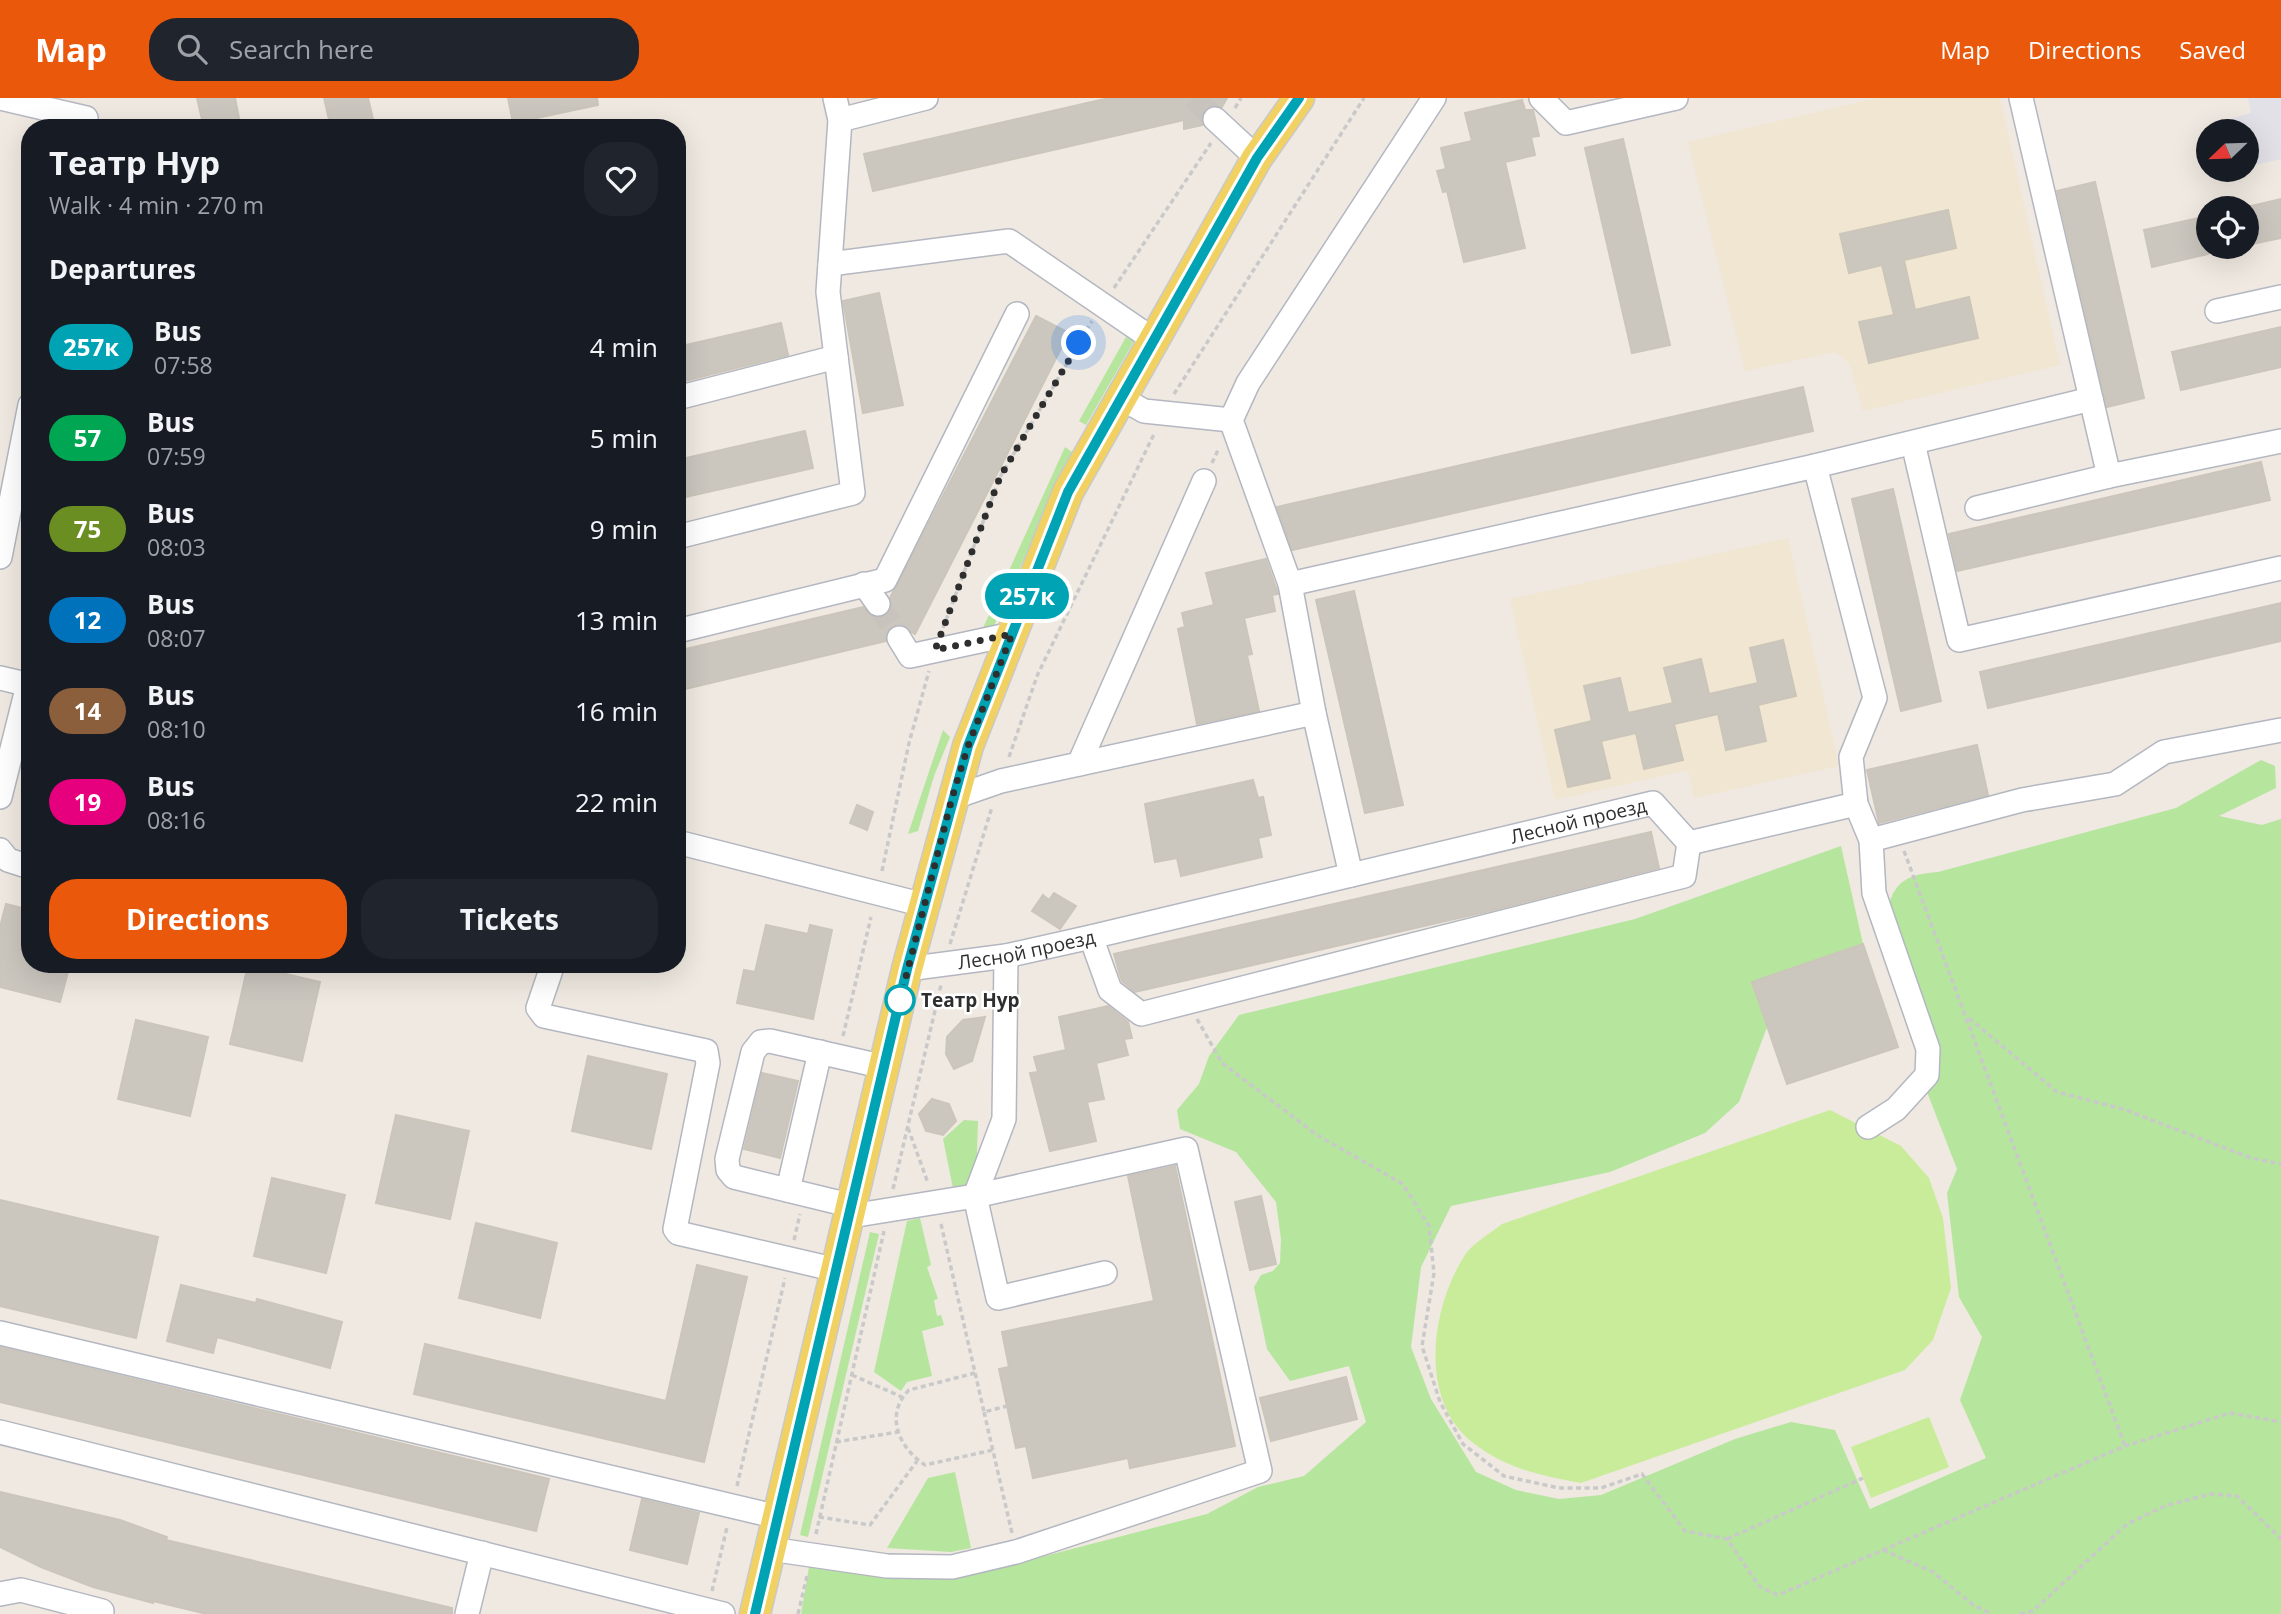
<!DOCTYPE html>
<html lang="en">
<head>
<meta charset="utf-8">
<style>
  :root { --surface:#171b24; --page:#20242c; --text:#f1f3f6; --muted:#9ea1a6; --accent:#ea580c }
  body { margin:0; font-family:"Open Sans",sans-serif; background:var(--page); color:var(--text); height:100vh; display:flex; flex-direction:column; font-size:26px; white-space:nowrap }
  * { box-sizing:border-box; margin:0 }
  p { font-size:23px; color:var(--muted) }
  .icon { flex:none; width:38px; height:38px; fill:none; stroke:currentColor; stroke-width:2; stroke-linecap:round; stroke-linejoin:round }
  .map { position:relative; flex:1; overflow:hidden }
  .panel { position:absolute; left:21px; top:21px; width:665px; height:854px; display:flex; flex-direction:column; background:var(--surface); border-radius:28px; box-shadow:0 7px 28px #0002 }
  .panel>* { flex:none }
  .badge { padding:0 14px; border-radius:23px; font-size:24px; line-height:46px }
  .needle { width:46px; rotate:247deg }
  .buttons { position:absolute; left:2196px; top:21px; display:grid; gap:14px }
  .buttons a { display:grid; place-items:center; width:63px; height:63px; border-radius:50%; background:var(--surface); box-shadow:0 7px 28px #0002; font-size:35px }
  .you { position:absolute; width:35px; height:35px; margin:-18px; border:5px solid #fff; border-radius:50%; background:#1a73e8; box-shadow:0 0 0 10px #1a73e833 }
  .map>.badge { position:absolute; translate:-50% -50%; box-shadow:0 0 0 4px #fff }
  h2 { padding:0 28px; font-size:26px; line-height:63px }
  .round { display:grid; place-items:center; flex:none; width:74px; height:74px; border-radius:28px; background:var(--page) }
  .headline { display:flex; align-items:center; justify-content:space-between; height:119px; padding:0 28px }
  h1 { font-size:33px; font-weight:700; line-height:52px }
  .cta { display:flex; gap:14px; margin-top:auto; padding:14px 28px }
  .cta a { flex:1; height:80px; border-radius:28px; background:var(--accent); color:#fff; font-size:28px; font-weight:700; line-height:80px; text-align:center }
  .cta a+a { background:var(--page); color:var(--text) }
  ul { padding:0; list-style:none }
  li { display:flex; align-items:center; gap:21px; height:91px; padding:0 28px }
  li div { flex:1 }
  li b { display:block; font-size:26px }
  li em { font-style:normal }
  li .badge { min-width:77px; font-weight:700; text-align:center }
  header { display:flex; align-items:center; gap:42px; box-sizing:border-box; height:98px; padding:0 35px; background:var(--accent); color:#fff }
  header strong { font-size:33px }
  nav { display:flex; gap:38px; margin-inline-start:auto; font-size:24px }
  .search { width:490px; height:63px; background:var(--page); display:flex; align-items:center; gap:18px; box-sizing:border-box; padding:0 24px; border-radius:28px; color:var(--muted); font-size:26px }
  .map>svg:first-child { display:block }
  .industrial { fill:#e3e1e8 }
  .education { fill:#f0e6d1 }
  .green { fill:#b6e59e }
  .pitch { fill:#c9ec9a }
  .building { fill:#cbc7bf; stroke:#cbc5ba; stroke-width:2 }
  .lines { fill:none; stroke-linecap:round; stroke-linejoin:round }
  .minor-tunnel { stroke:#c8c4bd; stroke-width:23; stroke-dasharray:23 11; stroke-linecap:butt }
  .minor-casing { stroke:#b4b7c1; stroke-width:26 }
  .major-casing { stroke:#c9c9c9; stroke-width:33 }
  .path { stroke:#c9c9c9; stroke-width:3.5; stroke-dasharray:5 3.5; stroke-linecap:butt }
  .minor { stroke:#fff; stroke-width:23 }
  .major { stroke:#f2d163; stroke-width:30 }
  .line-casing { stroke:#fff; stroke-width:16 }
  .line { stroke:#00a3b4; stroke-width:10 }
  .walk { stroke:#2e2e2e; stroke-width:7; stroke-dasharray:0 12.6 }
  .stop-dot { fill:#fff; stroke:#00a3b4; stroke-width:3.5 }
  .labels { text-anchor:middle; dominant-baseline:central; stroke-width:5; stroke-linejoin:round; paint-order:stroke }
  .street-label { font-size:19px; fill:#2e2e2e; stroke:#fff }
  .stop-label { font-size:19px; font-weight:bold; fill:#2e2e2e; stroke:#fff; text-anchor:start }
</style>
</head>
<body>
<header>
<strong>Map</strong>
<div class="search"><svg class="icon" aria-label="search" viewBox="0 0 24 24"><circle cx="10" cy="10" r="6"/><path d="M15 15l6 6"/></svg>Search here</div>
<nav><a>Map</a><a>Directions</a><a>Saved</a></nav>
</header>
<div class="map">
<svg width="2281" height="1516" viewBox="0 0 2281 1516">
  <rect width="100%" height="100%" fill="#efe9e1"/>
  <polygon class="industrial" points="2248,0 2281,0 2281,61 2247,69 2247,33 2236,33 2233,20 2251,15"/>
  <g class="education">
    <polygon points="1877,0 2000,0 2060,267 1863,313 1849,265 1836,254 1745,273 1688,44"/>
    <polygon points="1788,440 1839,668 1694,700 1688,672 1555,702 1510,501"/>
  </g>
  <g class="green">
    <polygon points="1126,239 1134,243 1086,327 1079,323"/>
    <polygon points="1065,349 1072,354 993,530 983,530"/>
    <polygon points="943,632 950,639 934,678 918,733 908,736"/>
    <path d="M2261,662L2275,668L2276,690L2219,718L2262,727L2281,721V1516H801L811,1457L964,1479L1207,1416L1258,1389L1304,1378L1366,1324L1349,1268L1290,1283L1267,1251L1254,1189L1261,1177L1273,1173L1280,1165L1281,1141L1276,1104L1236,1054L1180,1031L1177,1012L1199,986L1209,958L1239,917L1635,821L1841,748L1863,846L1752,884L1767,929L1739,1004L1705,1035L1610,1074L1451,1108L1421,1169L1411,1249L1431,1301L1476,1374L1516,1392L1559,1401L1601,1397L1735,1341L1791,1324L1835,1332L1870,1411L1986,1360L1960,1302L1982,1239L1959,1199L1947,1095L1957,1071L1927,994L1935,976L1888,811C1894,782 1910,776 1938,774L2176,710Z"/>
    <polygon points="964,1022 978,1023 976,1086 954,1095 943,1041"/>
    <polygon points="920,1120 931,1167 927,1169 938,1201 934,1202 937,1218 941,1217 944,1227 922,1233 932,1278 907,1284 901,1293 874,1274 907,1123"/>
    <polygon points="870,1134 879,1136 808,1439 800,1437"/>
    <polygon points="955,1374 971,1450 951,1454 887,1450 928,1380"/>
  </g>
  <g class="pitch">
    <path d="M1830,1012L1901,1048L1929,1080L1943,1120L1951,1190L1933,1242L1905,1272L1581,1385C1541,1378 1504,1370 1472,1344C1418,1301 1431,1209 1465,1157C1473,1145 1491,1135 1502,1126Z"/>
    <polygon points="1929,1319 1949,1369 1871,1400 1851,1349"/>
  </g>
  <g class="building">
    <polygon points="197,0 235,0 241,30 204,30"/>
    <polygon points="324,0 368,0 375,30 331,30"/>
    <polygon points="508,0 597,0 598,7 513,25"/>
    <polygon points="1109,0 1227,0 1222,9 1212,8 1204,12 1203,27 1184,31 1184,22 873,93 864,56"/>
    <polygon points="1522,2 1525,12 1533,12 1539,38 1531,39 1535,57 1505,64 1525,150 1464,164 1447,93 1443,94 1437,73 1446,71 1441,50 1472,43 1465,15"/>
    <polygon points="1623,41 1670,247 1632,255 1585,50"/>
    <polygon points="2095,84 2144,300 2107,309 2057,93"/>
    <polygon points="2281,101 2281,140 2247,147 2247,109"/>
    <polygon points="1948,112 1956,150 1904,162 1915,212 1969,199 1978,240 1869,265 1859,224 1894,217 1882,167 1849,175 1840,136"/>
    <polygon points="2208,118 2208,156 2152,169 2144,132"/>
    <polygon points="879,195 903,307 863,315 843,203"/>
    <polygon points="1036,218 1069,235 915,536 898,526 887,533 886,543 677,593 677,553 863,509 873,519 887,517 891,511 890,500"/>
    <polygon points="781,225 788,257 677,285 677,249"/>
    <polygon points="2281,229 2281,269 2181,292 2172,254"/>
    <polygon points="1803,289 1813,333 1678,364 1292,452 1277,409"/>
    <polygon points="805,333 813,370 677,401 677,362"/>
    <polygon points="2261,364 2270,402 1957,473 1949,436"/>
    <polygon points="1893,391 1941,603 1901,613 1852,401"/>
    <polygon points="1266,461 1278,496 1272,497 1275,513 1244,520 1252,556 1247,557 1259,613 1197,626 1178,531 1185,529 1182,515 1214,507 1206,475"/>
    <polygon points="1354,493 1403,707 1365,715 1316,502"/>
    <polygon points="2281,505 2281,543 1988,610 1980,574"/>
    <polygon points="1783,542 1796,598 1758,607 1766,643 1726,652 1718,616 1674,626 1683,662 1644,671 1636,635 1601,643 1610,680 1568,689 1555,632 1592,623 1584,588 1620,580 1628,615 1673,605 1664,570 1701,561 1709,596 1758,585 1750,550"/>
    <polygon points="1977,647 1988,697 1879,725 1867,672"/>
    <polygon points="1253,682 1258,700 1263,699 1271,737 1258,740 1262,759 1181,778 1177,760 1155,764 1145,706"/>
    <polygon points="857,707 873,714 867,732 850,725"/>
    <polygon points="1651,734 1659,770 1485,814 1135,894 1122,883 1119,874 1114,856"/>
    <polygon points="1054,795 1076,808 1060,831 1032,813 1043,797 1049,802"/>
    <polygon points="6,806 30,812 30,866 70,866 60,904 0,889 0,829"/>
    <polygon points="766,827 808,836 810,827 832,832 813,921 737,905 744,872 755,874"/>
    <polygon points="1863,846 1898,949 1787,986 1752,884"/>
    <polygon points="248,867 320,884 302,963 230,946"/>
    <polygon points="1108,908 1128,924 1132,940 1124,941 1128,957 1096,965 1104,1001 1087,1004 1096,1043 1050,1053 1030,975 1038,974 1034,959 1066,952 1059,919"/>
    <polygon points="985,919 972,963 954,971 946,956 947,939 963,922"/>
    <polygon points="136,922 208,939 190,1018 118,1001"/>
    <polygon points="588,958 667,976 651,1051 572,1033"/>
    <polygon points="762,975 798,983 780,1060 744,1051"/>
    <polygon points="932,1001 949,1006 956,1023 943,1037 926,1033 919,1016"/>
    <polygon points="396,1017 469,1033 450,1121 376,1105"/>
    <polygon points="1175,1068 1235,1348 1130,1370 1128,1360 1033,1380 1026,1348 1016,1350 999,1271 1009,1269 1002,1234 1154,1203 1128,1078"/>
    <polygon points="272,1080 345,1097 326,1175 254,1158"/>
    <polygon points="1261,1098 1276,1166 1250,1172 1235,1104"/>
    <polygon points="0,1102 158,1139 136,1240 0,1208"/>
    <polygon points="476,1125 557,1145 540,1220 459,1200"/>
    <polygon points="697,1167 747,1179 704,1364 414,1296 425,1246 666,1303"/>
    <polygon points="181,1187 256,1205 257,1201 342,1224 330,1270 217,1239 213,1255 167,1243"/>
    <polygon points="0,1249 549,1381 536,1433 0,1304"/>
    <polygon points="1346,1279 1357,1321 1271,1343 1260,1300"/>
    <polygon points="0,1394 120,1422 167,1439 166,1442 452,1510 452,1516 207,1516 153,1503 153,1505 93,1489 41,1469 0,1449"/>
    <polygon points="642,1401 699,1415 687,1466 630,1452"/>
  </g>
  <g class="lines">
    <g class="minor-tunnel">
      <polyline points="1194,0 1215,21"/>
      <polyline points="878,506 899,540"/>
    </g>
    <g class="minor-casing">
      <g id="minor">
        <polyline points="0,0 86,20"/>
        <polyline points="1434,0 1248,285 1231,322 1290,486 1815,368 1875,600 1851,659 1856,706 1871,742 1874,795 1928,951 1927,977 1896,1011 1868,1029"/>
        <polyline points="1541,0 1566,25 1676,0"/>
        <polyline points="2021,0 2109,378"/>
        <polyline points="1215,21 1257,60"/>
        <polyline points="840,22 926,0"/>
        <polyline points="830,166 1009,143 1154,242"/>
        <polyline points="2217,213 2281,199"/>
        <polyline points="677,300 836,259"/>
        <polyline points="1121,300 1144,313 1231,322"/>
        <polyline points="1913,345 1959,542 2281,470"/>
        <polyline points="1815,368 2091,301"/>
        <polyline points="1977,410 2109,378 2281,343"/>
        <polyline points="677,439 853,395 828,194 840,22 835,0"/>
        <polyline points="0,459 30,307"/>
        <polyline points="864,486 878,506"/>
        <polyline points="1290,486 1314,615"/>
        <polyline points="677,533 885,482 1017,216"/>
        <polyline points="899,540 910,558 1012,536"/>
        <polyline points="0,580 30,587"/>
        <polyline points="1079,666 1204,383"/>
        <polyline points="0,699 28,587"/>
        <polyline points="952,700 1001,683 1314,615 1351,777"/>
        <polyline points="1871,742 2022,702 2115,686 2164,654 2281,632"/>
        <polyline points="677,744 924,807"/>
        <polyline points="0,752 8,762 30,769"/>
        <polyline points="1091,839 1110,892 1141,916 1684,778 1689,745"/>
        <polyline points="1006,858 1004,1021 975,1098 998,1200 1105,1175"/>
        <polyline points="553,866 538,910 544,918 706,953 708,965 675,1131 678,1135 837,1172"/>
        <path id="s1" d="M907,871L1006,858L1091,839L1653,705L1689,745L1856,706"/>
        <polyline points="788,1092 820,954"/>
        <polyline points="853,1108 734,1079 728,1072 727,1061 753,954 761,944 770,943 885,969"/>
        <polyline points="0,1235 778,1419"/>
        <polyline points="0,1334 723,1516"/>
        <polyline points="770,1451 887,1468 952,1469 1016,1454 1260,1373 1186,1051 975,1098 851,1118"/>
        <polyline points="0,1496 21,1492 102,1513"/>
        <polyline points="467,1516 482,1455"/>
      </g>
    </g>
    <g class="major-casing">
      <polyline id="major" points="755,1516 907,871 968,648 1068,394 1257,60 1299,0"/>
    </g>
    <g class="path">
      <polyline points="1235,10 1241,0"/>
      <polyline points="1114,190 1211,45"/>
      <polyline points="1174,296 1364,0"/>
      <polyline points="1212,365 1219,350"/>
      <polyline points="943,530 1000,379 1092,223"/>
      <polyline points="1009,659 1037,578 1155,334"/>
      <polyline points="1904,753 2125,1348"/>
      <polyline points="882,773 909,645 929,573"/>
      <polyline points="950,846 992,709"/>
      <polyline points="1969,920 2057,994 2123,1011 2251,1060 2281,1066"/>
      <polyline points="1197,921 1222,965 1317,1037 1403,1086 1429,1128 1434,1175 1422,1248 1440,1304 1463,1346 1504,1378 1559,1390 1601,1390 1642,1376 1685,1433 1727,1441 1760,1489 1778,1497 2125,1348 2230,1315 2281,1324"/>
      <polyline points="843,938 871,819"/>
      <polyline points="908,1030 928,1085"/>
      <polyline points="893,1091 941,887"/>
      <polyline points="941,1126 984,1314 1007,1308"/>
      <polyline points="794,1142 800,1116"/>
      <path d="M975,1275L909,1292C884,1317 899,1350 925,1367L993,1352"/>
      <polyline points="852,1277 902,1299"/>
      <polyline points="984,1314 1012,1435"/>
      <polyline points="836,1344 898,1334"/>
      <polyline points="737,1388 785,1180"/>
      <polyline points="819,1419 870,1427 917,1363"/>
      <polyline points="816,1436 884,1133"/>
      <polyline points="1727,1441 1863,1380"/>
      <polyline points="1883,1452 1933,1474 1973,1507 1992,1516"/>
      <polyline points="712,1493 727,1429"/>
      <polyline points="798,1516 807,1478"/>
      <polyline points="2020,1516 2033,1513 2127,1426 2165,1408 2210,1396 2237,1398 2281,1441"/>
    </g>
    <use href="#minor" class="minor"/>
    <use href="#major" class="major"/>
  </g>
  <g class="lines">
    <g class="line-casing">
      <polyline id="line" points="755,1516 907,871 968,648 1068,394 1257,60 1299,0"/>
    </g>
    <use href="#line" class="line"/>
    <polyline class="walk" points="900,902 952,700 968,648 1012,536 935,552 1000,379 1079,245"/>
  </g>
  <circle class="stop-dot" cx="900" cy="902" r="14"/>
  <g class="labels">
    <g class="street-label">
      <text stroke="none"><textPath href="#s1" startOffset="688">Лесной проезд</textPath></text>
      <text stroke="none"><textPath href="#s1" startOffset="121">Лесной проезд</textPath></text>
    </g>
    <g class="stop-label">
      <text x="921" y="902">Театр Нур</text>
    </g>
  </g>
</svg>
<div class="buttons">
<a><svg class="needle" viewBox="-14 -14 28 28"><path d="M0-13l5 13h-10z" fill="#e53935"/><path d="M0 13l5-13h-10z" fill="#9ea1a6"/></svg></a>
<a><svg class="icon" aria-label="locate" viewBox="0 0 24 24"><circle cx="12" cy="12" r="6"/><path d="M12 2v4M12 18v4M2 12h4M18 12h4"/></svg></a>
</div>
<div class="you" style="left:1079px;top:245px"></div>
<b class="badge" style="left:1027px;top:498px;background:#00a3b4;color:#fff">257к</b>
<section class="panel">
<div class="headline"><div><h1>Театр Нур</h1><p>Walk · 4 min · 270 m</p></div><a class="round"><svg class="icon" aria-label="heart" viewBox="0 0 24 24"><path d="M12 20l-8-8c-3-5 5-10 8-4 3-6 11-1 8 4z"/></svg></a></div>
<h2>Departures</h2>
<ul>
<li><span class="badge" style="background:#00a3b4;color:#fff">257к</span><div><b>Bus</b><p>07:58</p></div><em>4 min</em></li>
<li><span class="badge" style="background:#00a651;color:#fff">57</span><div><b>Bus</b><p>07:59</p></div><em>5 min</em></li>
<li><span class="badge" style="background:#6b8e23;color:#fff">75</span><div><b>Bus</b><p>08:03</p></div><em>9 min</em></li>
<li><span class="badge" style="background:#0072bc;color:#fff">12</span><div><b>Bus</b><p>08:07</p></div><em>13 min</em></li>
<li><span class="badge" style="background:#8b5e3c;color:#fff">14</span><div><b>Bus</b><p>08:10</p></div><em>16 min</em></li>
<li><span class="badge" style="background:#e6007e;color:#fff">19</span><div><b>Bus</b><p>08:16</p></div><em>22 min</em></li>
</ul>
<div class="cta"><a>Directions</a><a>Tickets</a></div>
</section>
</div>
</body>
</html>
